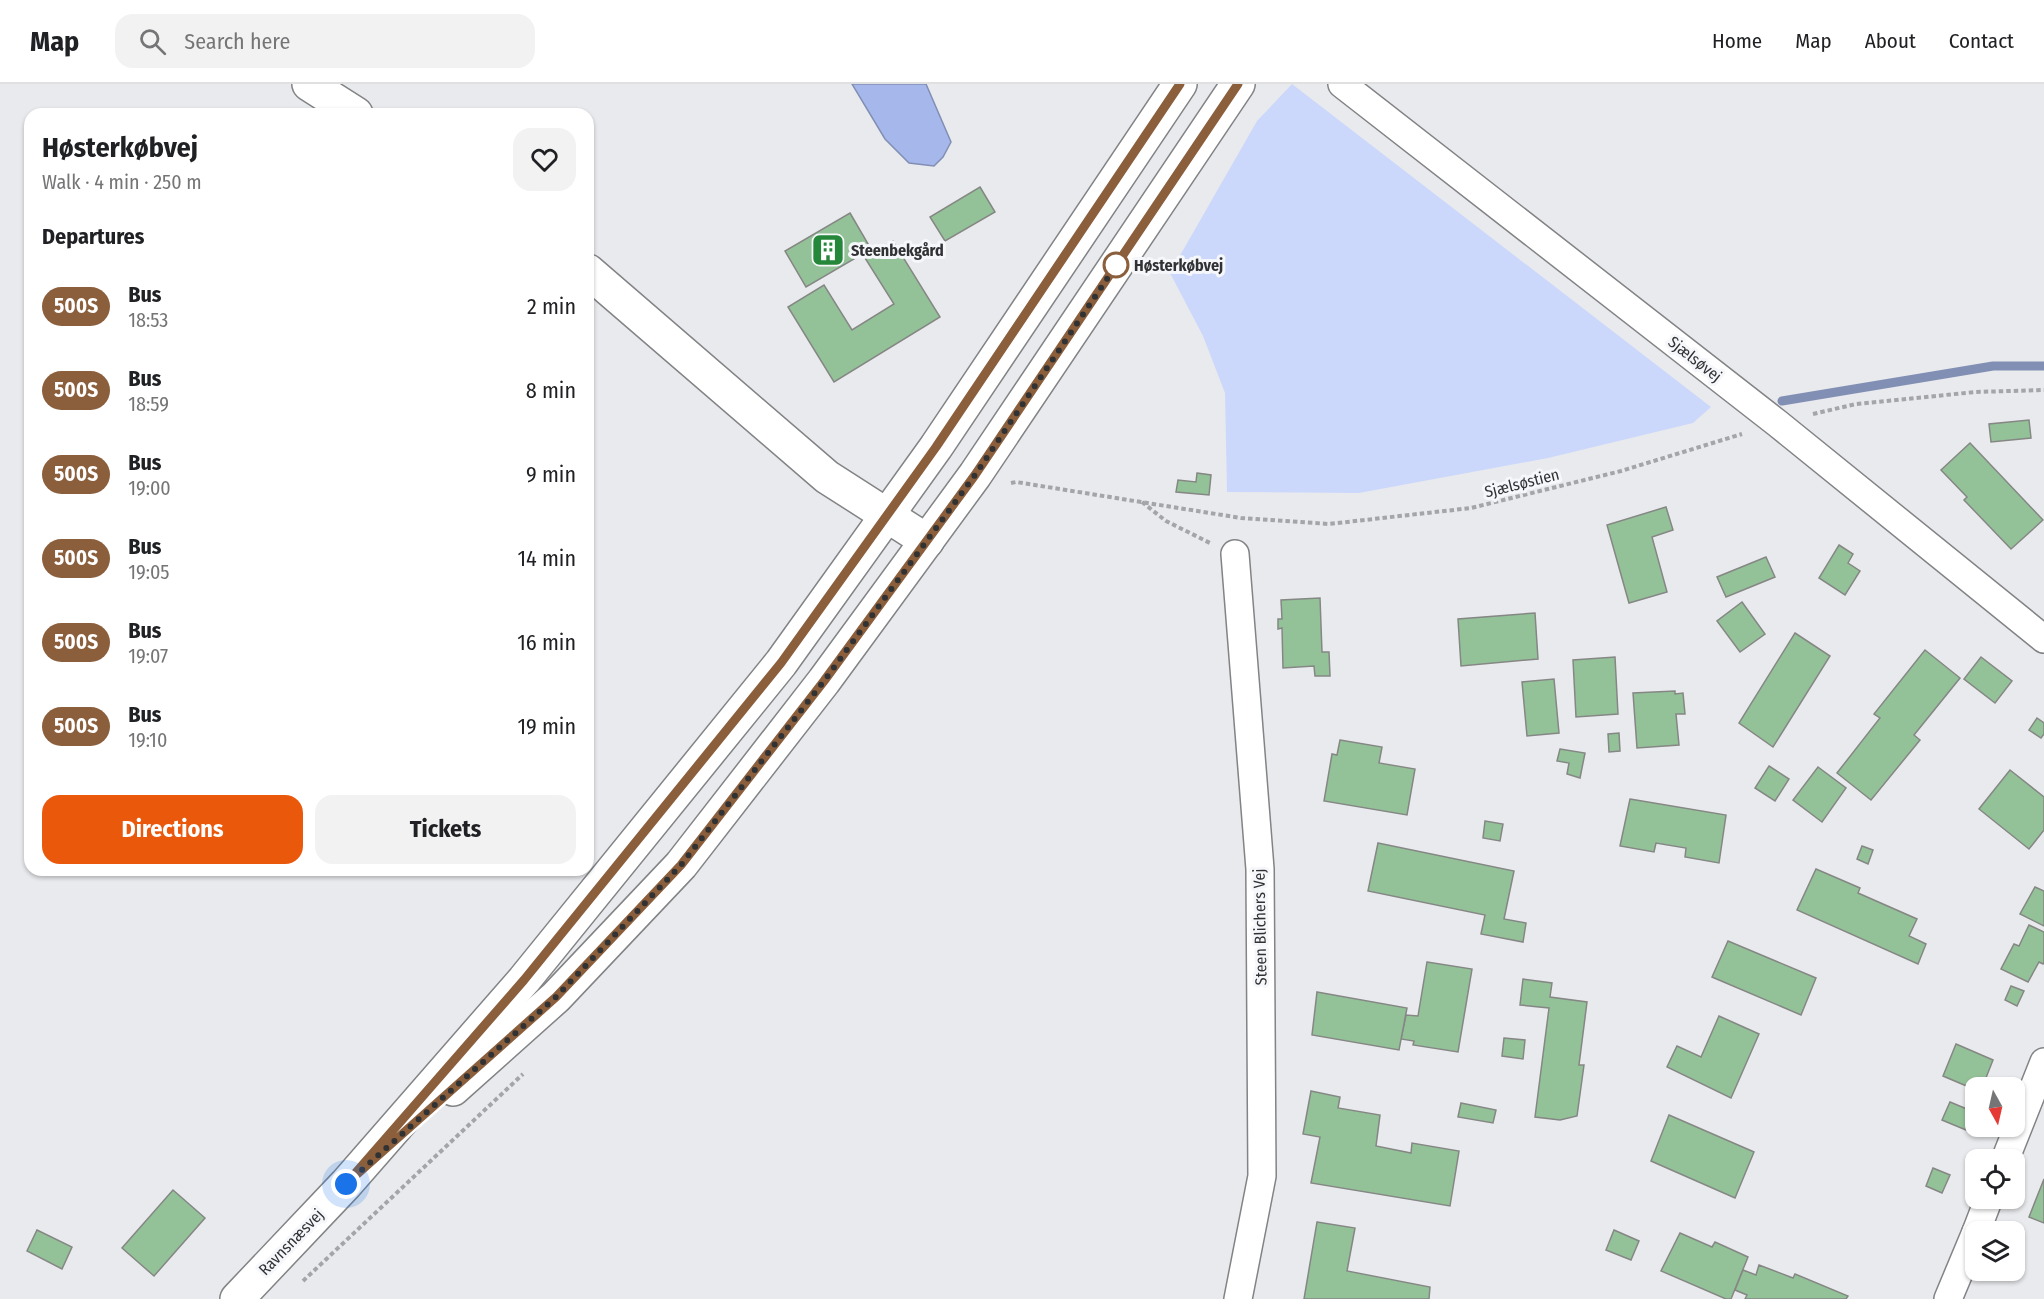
<!DOCTYPE html>
<html lang="en">
<head>
<meta charset="utf-8">
<style>
  :root { --surface:#fff; --page:#f2f2f2; --text:#202124; --muted:#757577; --line:#e0e0e0; --accent:#ea580c }
  body { margin:0; font-family:"Fira Sans Condensed",sans-serif; background:var(--page); color:var(--text); height:100vh; display:flex; flex-direction:column; font-size:22px; white-space:nowrap }
  * { box-sizing:border-box; margin:0 }
  p { font-size:20px; color:var(--muted) }
  .icon { flex:none; width:33px; height:33px; fill:none; stroke:currentColor; stroke-width:2; stroke-linecap:round; stroke-linejoin:round }
  .map { position:relative; flex:1; overflow:hidden }
  .sheet { position:absolute; left:24px; top:24px; width:570px; height:768px; display:flex; flex-direction:column; background:var(--surface); border-radius:18px; box-shadow:0 2px 4px #0004 }
  .sheet>* { flex:none }
  .badge { padding:0 12px; border-radius:20px; font-size:21px; line-height:39px }
  .needle { width:39px; rotate:172deg }
  .fabs { position:absolute; left:1965px; top:993px; display:grid; gap:12px }
  .fabs a { display:grid; place-items:center; width:60px; height:60px; border-radius:12px; background:var(--surface); box-shadow:0 2px 4px #0004; font-size:30px }
  .you { position:absolute; width:30px; height:30px; margin:-15px; border:4px solid #fff; border-radius:50%; background:#1a73e8; box-shadow:0 0 0 9px #1a73e833 }
  .map>.badge { position:absolute; translate:-50% -50%; box-shadow:0 0 0 3px #fff }
  h2 { padding:0 18px; font-size:22px; line-height:54px }
  .round { display:grid; place-items:center; flex:none; width:63px; height:63px; border-radius:18px; background:var(--page) }
  .head { display:flex; align-items:center; justify-content:space-between; height:102px; padding:0 18px }
  h1 { font-size:28px; font-weight:700; line-height:45px }
  .button { display:flex; gap:12px; margin-top:auto; padding:12px 18px }
  .button a { flex:1; height:69px; border-radius:18px; background:var(--accent); color:#fff; font-size:24px; font-weight:700; line-height:69px; text-align:center }
  .button a+a { background:var(--page); color:var(--text) }
  ul { padding:0; list-style:none }
  li { display:flex; align-items:center; gap:18px; height:84px; padding:0 18px }
  li div { flex:1 }
  li b { display:block; font-size:22px }
  li em { font-style:normal }
  li .badge { min-width:66px; font-weight:700; text-align:center }
  header { display:flex; align-items:center; gap:36px; box-sizing:border-box; height:84px; padding:0 30px; background:var(--surface); border-bottom:2px solid var(--line) }
  header strong { font-size:28px }
  nav { display:flex; gap:33px; margin-inline-start:auto; font-size:21px }
  .search { width:420px; height:54px; background:var(--page); display:flex; align-items:center; gap:15px; box-sizing:border-box; padding:0 21px; border-radius:18px; color:var(--muted); font-size:22px }
  .map>svg:first-child { display:block }
  .green { fill:#cbd8fb }
  .water { fill:#a5b7eb; stroke:#828fb4; stroke-width:1.5 }
  .lines { fill:none; stroke-linecap:round; stroke-linejoin:round }
  .stream { stroke:#828fb4; stroke-width:9 }
  .building { fill:#94c298; stroke:#858785; stroke-width:1.5 }
  .minor-casing { stroke:#828385; stroke-width:30 }
  .tertiary-casing { stroke:#828385; stroke-width:36 }
  .secondary-casing { stroke:#828385; stroke-width:36 }
  .path { stroke:#a4a5a8; stroke-width:4; stroke-dasharray:4.5 3; stroke-linecap:butt }
  .minor { stroke:#fff; stroke-width:27 }
  .tertiary { stroke:#fff; stroke-width:33 }
  .secondary { stroke:#fff; stroke-width:33 }
  .line-casing { stroke:#fff; stroke-width:14 }
  .line { stroke:#8b5e3c; stroke-width:9 }
  .walk { stroke:#313233; stroke-width:6; stroke-dasharray:0 10.8 }
  .stop-dot { fill:#fff; stroke:#8b5e3c; stroke-width:3 }
  .labels { text-anchor:middle; dominant-baseline:central; stroke-width:6; stroke-linejoin:round; paint-order:stroke }
  .poi-label { font-size:16px; font-weight:bold; fill:#313233; stroke:#f6f7fa; text-anchor:start }
  .stop-label { font-size:16px; font-weight:bold; fill:#313233; stroke:#f6f7fa; text-anchor:start }
  .street-label { font-size:16px; fill:#313233; stroke:#f6f7fa }
</style>
</head>
<body>
<header>
<strong>Map</strong>
<div class="search"><svg class="icon" aria-label="search" viewBox="0 0 24 24"><circle cx="10" cy="10" r="6"/><path d="M15 15l6 6"/></svg>Search here</div>
<nav><a>Home</a><a>Map</a><a>About</a><a>Contact</a></nav>
</header>
<div class="map">
<svg width="2044" height="1215" viewBox="0 0 2044 1215">
  <rect width="100%" height="100%" fill="#e9eaed"/>
  <polygon class="green" points="1292,0 1711,323 1693,339 1548,374 1359,409 1227,408 1225,309 1203,252 1170,189 1257,37"/>
  <polygon class="water" points="852,0 926,0 951,58 943,73 934,82 909,79 885,55"/>
  <g class="lines">
    <polyline class="stream" points="1782,317 1993,282 2044,282"/>
  </g>
  <g class="building">
    <polygon points="980,103 995,128 945,157 930,133"/>
    <polygon points="850,129 871,165 806,203 785,167"/>
    <polygon points="893,157 940,233 834,298 788,223 824,201 852,246 894,220 865,174"/>
    <polygon points="2029,336 2031,354 1991,358 1989,340"/>
    <polygon points="1970,359 2043,436 2011,465 1964,416 1967,413 1941,386"/>
    <polygon points="1197,389 1211,391 1209,411 1176,408 1178,396 1196,398"/>
    <polygon points="1666,423 1673,446 1652,453 1667,508 1629,519 1607,441"/>
    <polygon points="1839,461 1853,470 1848,479 1860,487 1845,511 1819,494"/>
    <polygon points="1766,473 1775,493 1726,513 1717,493"/>
    <polygon points="1320,514 1322,568 1329,568 1330,592 1315,592 1314,582 1283,584 1282,544 1278,545 1278,535 1282,535 1281,516"/>
    <polygon points="1742,518 1765,550 1740,568 1717,537"/>
    <polygon points="1535,529 1538,575 1461,582 1458,535"/>
    <polygon points="1795,549 1830,572 1773,663 1739,639"/>
    <polygon points="1925,566 1960,594 1914,651 1920,656 1871,716 1837,689 1880,634 1874,630"/>
    <polygon points="1615,573 1618,630 1576,633 1573,576"/>
    <polygon points="1981,573 2012,597 1995,619 1964,595"/>
    <polygon points="1554,595 1559,649 1527,652 1522,598"/>
    <polygon points="1675,607 1675,610 1683,609 1685,630 1676,630 1679,661 1637,664 1633,609"/>
    <polygon points="2037,634 2044,639 2044,650 2041,654 2029,646"/>
    <polygon points="1619,649 1620,667 1609,668 1608,650"/>
    <polygon points="1340,656 1382,663 1379,679 1415,685 1407,731 1324,717 1332,670 1337,671"/>
    <polygon points="1560,665 1585,669 1580,694 1567,690 1569,679 1557,677"/>
    <polygon points="1769,682 1789,695 1775,717 1755,704"/>
    <polygon points="1818,683 1846,704 1822,738 1793,716"/>
    <polygon points="2010,686 2044,713 2044,746 2029,765 1979,725"/>
    <polygon points="1630,715 1726,731 1719,779 1685,773 1686,764 1656,759 1654,768 1620,762"/>
    <polygon points="1485,737 1503,740 1500,757 1483,754"/>
    <polygon points="1378,759 1514,787 1504,835 1526,839 1523,858 1481,850 1485,831 1368,807"/>
    <polygon points="1862,762 1873,766 1868,780 1857,775"/>
    <polygon points="1816,785 1860,804 1858,809 1917,835 1909,852 1926,860 1918,880 1797,826"/>
    <polygon points="2035,803 2044,807 2044,842 2020,830"/>
    <polygon points="2029,841 2044,848 2044,878 2043,880 2039,878 2028,898 2001,885 2014,860 2019,862"/>
    <polygon points="1728,857 1816,894 1801,931 1712,893"/>
    <polygon points="1427,878 1472,885 1458,968 1413,961 1414,957 1401,955 1406,931 1418,932"/>
    <polygon points="1523,895 1552,899 1550,913 1587,918 1579,981 1584,981 1577,1032 1560,1036 1535,1033 1549,924 1520,921"/>
    <polygon points="2011,902 2024,907 2017,922 2005,916"/>
    <polygon points="1317,908 1407,924 1399,966 1312,951"/>
    <polygon points="1719,932 1759,950 1731,1014 1667,983 1677,962 1701,973"/>
    <polygon points="1504,954 1525,956 1523,975 1502,972"/>
    <polygon points="1956,960 1993,976 1982,1004 1976,1004 1976,1006 1943,992"/>
    <polygon points="1311,1007 1340,1013 1338,1024 1380,1031 1376,1062 1411,1069 1412,1059 1459,1067 1450,1122 1311,1099 1320,1053 1303,1050"/>
    <polygon points="1950,1018 1974,1028 1966,1046 1942,1036"/>
    <polygon points="1461,1019 1496,1026 1493,1039 1458,1033"/>
    <polygon points="1669,1031 1754,1068 1735,1114 1651,1077"/>
    <polygon points="1933,1084 1950,1091 1942,1109 1926,1102"/>
    <polygon points="2044,1095 2044,1139 2029,1133"/>
    <polygon points="173,1106 205,1134 154,1192 122,1164"/>
    <polygon points="1317,1138 1355,1144 1347,1187 1430,1203 1429,1215 1304,1215"/>
    <polygon points="37,1146 72,1163 62,1185 27,1167"/>
    <polygon points="1614,1146 1639,1157 1631,1176 1606,1166"/>
    <polygon points="1680,1149 1712,1163 1715,1158 1748,1173 1731,1215 1726,1215 1661,1187"/>
    <polygon points="1759,1181 1793,1194 1795,1190 1848,1212 1846,1215 1745,1215 1747,1211 1735,1206 1743,1186 1756,1191"/>
  </g>
  <g class="lines">
    <g class="minor-casing">
      <g id="minor">
        <polyline points="1342,0 1777,339 2044,555"/>
        <polyline points="1235,470 1260,785 1262,1092 1238,1215"/>
        <polyline points="2005,1076 2044,978"/>
        <polyline points="1976,1148 1989,1114"/>
        <polyline points="1948,1215 1976,1148"/>
      </g>
    </g>
    <g class="tertiary-casing">
      <g id="tertiary">
        <polyline points="309,0 356,30"/>
        <polyline points="588,187 827,393 927,457"/>
      </g>
    </g>
    <g class="secondary-casing">
      <g id="secondary">
        <polyline points="453,1005 556,913 681,781 824,597 975,391 1238,0"/>
        <polyline points="237,1215 346,1100 524,896 781,579 936,363 1180,0"/>
      </g>
    </g>
    <g class="path">
      <polyline points="1813,330 1856,320 1975,308 2044,306"/>
      <polyline points="1011,399 1016,398 1241,434 1329,440 1471,424 1621,387 1742,350"/>
      <polyline points="1142,418 1166,437 1210,459"/>
      <polyline points="303,1197 523,990"/>
    </g>
    <use href="#minor" class="minor"/>
    <use href="#tertiary" class="tertiary"/>
    <use href="#secondary" class="secondary"/>
  </g>
  <g class="lines">
    <g class="line-casing">
      <polyline id="line" points="1180,0 936,363 781,579 524,896 346,1100 556,913 681,781 824,597 975,391 1238,0"/>
    </g>
    <use href="#line" class="line"/>
    <polyline class="walk" points="346,1100 556,913 681,781 824,597 975,391 1119,177 1116,181"/>
  </g>
  <defs>
    <g id="building-square" transform="scale(1.725)"><rect x="-9" y="-9" width="18" height="18" rx="4" fill="#25873a" stroke="#f6f7fa"/><path d="M-4-6H4V6H1V3H-1V6H-4ZM-2.5-4.3h1.7v1.8h-1.7ZM.8-4.3h1.7v1.8H.8ZM-2.5-1h1.7V.8h-1.7ZM.8-1h1.7V.8H.8Z" fill="#fff"/></g>
  </defs>
  <g fill-rule="evenodd">
    <use href="#building-square" x="828" y="166"/>
  </g>
  <circle class="stop-dot" cx="1116" cy="181" r="12"/>
  <g class="labels">
    <g class="poi-label">
      <text x="851" y="166">Steenbekgård</text>
    </g>
    <g class="stop-label">
      <text x="1134" y="181">Høsterkøbvej</text>
    </g>
    <g class="street-label">
      <text transform="translate(1695 275) rotate(38)">Sjælsøvej</text>
      <text transform="translate(1522 399) rotate(-14)">Sjælsøstien</text>
      <text transform="translate(1260 843) rotate(-91)">Steen Blichers Vej</text>
      <text transform="translate(291 1158) rotate(-46)">Ravnsnæsvej</text>
    </g>
  </g>
</svg>
<div class="fabs">
<a><svg class="needle" viewBox="-14 -14 28 28"><path d="M0-13l5 13h-10z" fill="#e53935"/><path d="M0 13l5-13h-10z" fill="#757577"/></svg></a>
<a><svg class="icon" aria-label="locate" viewBox="0 0 24 24"><circle cx="12" cy="12" r="6"/><path d="M12 2v4M12 18v4M2 12h4M18 12h4"/></svg></a>
<a><svg class="icon" aria-label="layers" viewBox="0 0 24 24"><path d="M12 4l9 5-9 5-9-5zM3 14l9 5 9-5"/></svg></a>
</div>
<div class="you" style="left:346px;top:1100px"></div>
<section class="sheet">
<div class="head"><div><h1>Høsterkøbvej</h1><p>Walk · 4 min · 250 m</p></div><a class="round"><svg class="icon" aria-label="heart" viewBox="0 0 24 24"><path d="M12 20l-8-8c-3-5 5-10 8-4 3-6 11-1 8 4z"/></svg></a></div>
<h2>Departures</h2>
<ul>
<li><span class="badge" style="background:#8b5e3c;color:#fff">500S</span><div><b>Bus</b><p>18:53</p></div><em>2 min</em></li>
<li><span class="badge" style="background:#8b5e3c;color:#fff">500S</span><div><b>Bus</b><p>18:59</p></div><em>8 min</em></li>
<li><span class="badge" style="background:#8b5e3c;color:#fff">500S</span><div><b>Bus</b><p>19:00</p></div><em>9 min</em></li>
<li><span class="badge" style="background:#8b5e3c;color:#fff">500S</span><div><b>Bus</b><p>19:05</p></div><em>14 min</em></li>
<li><span class="badge" style="background:#8b5e3c;color:#fff">500S</span><div><b>Bus</b><p>19:07</p></div><em>16 min</em></li>
<li><span class="badge" style="background:#8b5e3c;color:#fff">500S</span><div><b>Bus</b><p>19:10</p></div><em>19 min</em></li>
</ul>
<div class="button"><a>Directions</a><a>Tickets</a></div>
</section>
</div>
</body>
</html>
